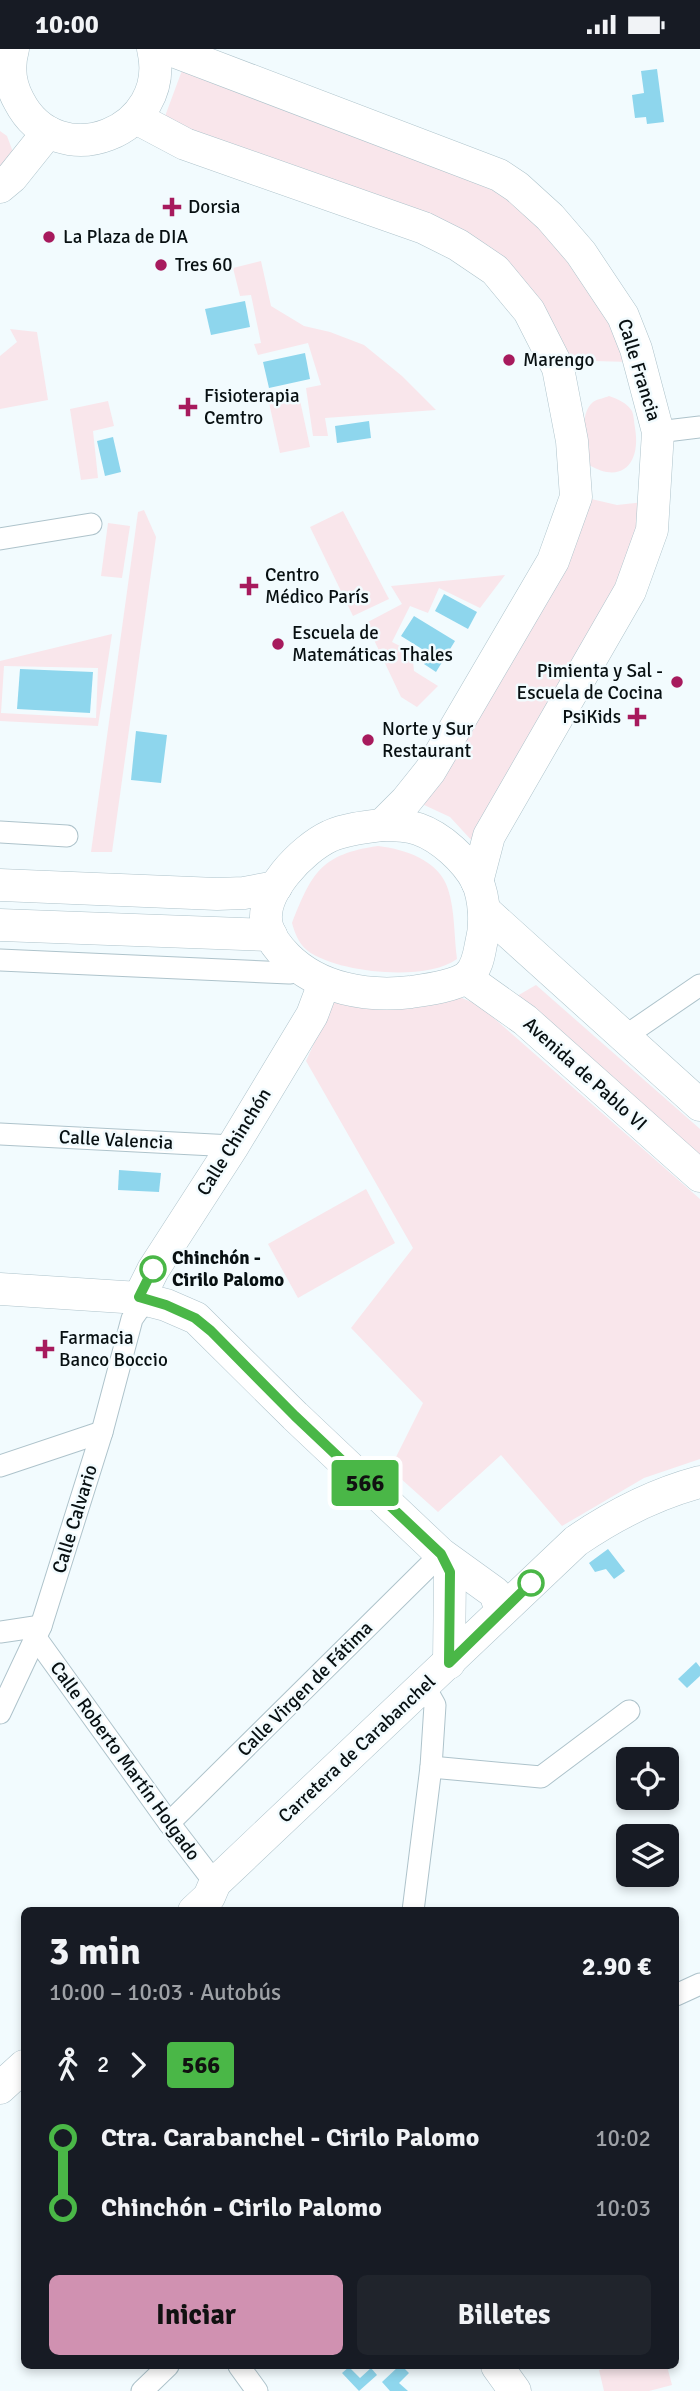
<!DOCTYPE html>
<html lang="es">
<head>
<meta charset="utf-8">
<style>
  :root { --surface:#171b24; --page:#20242c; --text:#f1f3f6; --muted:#9ea1a6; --accent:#d091b1 }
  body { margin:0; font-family:Signika,sans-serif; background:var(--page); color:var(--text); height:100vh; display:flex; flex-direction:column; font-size:26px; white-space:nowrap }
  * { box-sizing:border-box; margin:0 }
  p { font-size:23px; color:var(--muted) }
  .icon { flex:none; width:38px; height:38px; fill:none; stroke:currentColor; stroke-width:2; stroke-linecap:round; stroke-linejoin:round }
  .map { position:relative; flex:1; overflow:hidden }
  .sheet { position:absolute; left:21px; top:1858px; width:658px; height:462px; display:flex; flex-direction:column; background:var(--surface); border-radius:10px; box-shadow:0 4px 10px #0003 }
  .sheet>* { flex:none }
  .badge { padding:0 14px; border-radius:5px; font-size:24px; line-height:46px }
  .fabs { position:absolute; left:616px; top:1698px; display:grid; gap:14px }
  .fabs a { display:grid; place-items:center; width:63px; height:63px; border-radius:10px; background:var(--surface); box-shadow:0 4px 10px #0003; font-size:35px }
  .map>.badge { position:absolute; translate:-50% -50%; box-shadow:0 0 0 4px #fff }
  .legs { display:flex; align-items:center; gap:10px; height:77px; padding:0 28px; font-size:23px }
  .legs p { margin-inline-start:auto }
  .overview { display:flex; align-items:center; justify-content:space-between; height:119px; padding:0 28px }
  h1 { font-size:38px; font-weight:700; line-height:52px }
  .primary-button { display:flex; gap:14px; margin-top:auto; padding:14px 28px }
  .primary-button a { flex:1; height:80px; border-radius:10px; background:var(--accent); color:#111; font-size:28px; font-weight:700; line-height:80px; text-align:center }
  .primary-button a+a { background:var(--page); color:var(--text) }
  ul { padding:0 28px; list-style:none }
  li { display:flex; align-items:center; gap:24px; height:70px; font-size:26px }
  li i { display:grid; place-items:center; width:10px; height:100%; margin:0 9px; background:currentColor }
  li i::after { content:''; width:18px; height:18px; margin:-9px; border:5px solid; border-radius:50%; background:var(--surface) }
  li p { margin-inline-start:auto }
  li:first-child i { background:linear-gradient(#0000 50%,currentColor 0) }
  li:last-child i { background:linear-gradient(currentColor 50%,#0000 0) }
  .status { display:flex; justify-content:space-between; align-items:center; height:49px; padding:0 35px; background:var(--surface); direction:ltr }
  .status svg { height:19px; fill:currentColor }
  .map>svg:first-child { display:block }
  .green { fill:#f9e6eb; fill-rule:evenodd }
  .water { fill:#8ed6ed }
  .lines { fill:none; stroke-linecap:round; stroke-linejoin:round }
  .street-casing { stroke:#aec3cb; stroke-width:23 }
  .secondary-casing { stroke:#aec3cb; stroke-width:33 }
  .street { stroke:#fff; stroke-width:21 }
  .secondary { stroke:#fff; stroke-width:32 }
  .line-1-casing { stroke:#fff; stroke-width:16 }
  .line-1 { stroke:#4ab747; stroke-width:10 }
  .poi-dot { fill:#a71a5d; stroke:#f2fbfe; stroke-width:2.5 }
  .stop-1-dot { fill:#fff; stroke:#4ab747; stroke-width:3.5 }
  .labels { text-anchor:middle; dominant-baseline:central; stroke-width:5; stroke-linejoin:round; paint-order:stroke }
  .poi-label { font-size:19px; fill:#081012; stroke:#f2fbfe; text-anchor:start }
  .street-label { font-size:19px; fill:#081012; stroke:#f2fbfe }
  .stop-label { font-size:19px; font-weight:bold; fill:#081012; stroke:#f2fbfe; text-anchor:start }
</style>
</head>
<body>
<div class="status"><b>10:00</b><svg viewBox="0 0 49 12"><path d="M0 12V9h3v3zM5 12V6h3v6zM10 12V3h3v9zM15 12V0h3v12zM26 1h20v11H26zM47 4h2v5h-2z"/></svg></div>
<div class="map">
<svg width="700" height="2342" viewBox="0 0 700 2342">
  <rect width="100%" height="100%" fill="#f2fbfe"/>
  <g class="green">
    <polygon points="184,16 473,129 518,154 611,263 630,313 594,312 574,324 538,250 327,132 164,70"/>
    <polygon points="0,82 7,87 16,111 0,125"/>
    <polygon points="261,212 271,257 304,277 330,283 364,296 402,327 436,361 325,369 328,387 313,387 306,339 321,336 308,294 258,306 254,295 261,294 251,246 240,247 233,219"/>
    <polygon points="10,280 37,283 48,351 0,360 0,307 17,293"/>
    <polygon points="298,342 310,398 280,404 268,349"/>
    <path d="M609,347C618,350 627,354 632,362C634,367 634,374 635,379C641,413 623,436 589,416C587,398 577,367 593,353C597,350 605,349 609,347Z"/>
    <polygon points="108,352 114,377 93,382 98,429 81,431 70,360"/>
    <polygon points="587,449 617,456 644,453 639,486 612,551 474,794 450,768 422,755"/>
    <polygon points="144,461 156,488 112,803 91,803 138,463"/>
    <polygon points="343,462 389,550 353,567 310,478"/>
    <polygon points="108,474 130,477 122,529 101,527"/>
    <polygon points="505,526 480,559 439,539 428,564 410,557 392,593 412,603 414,622 438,637 417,658 401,648 366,574 402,555 391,537"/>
    <path d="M112,585L98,677L0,672V612ZM4,617L98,619L96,669L1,664Z"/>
    <path d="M378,797C404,800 439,811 448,840C455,861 454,888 457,910C426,933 338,924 308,902C299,895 295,885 292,874C312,824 321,805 378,797Z"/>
    <polygon points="536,936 700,1080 700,1110 517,947"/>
    <polygon points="337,944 452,945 479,956 700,1150 700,1410 644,1429 562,1477 501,1406 438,1463 390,1420 423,1354 351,1279 413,1199 306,1012"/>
    <polygon points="366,1140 395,1194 298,1249 268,1195"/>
    <polygon points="615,2317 667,2317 672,2336 649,2342 604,2342 599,2321"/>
  </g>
  <g class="water">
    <polygon points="657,20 664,73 647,75 646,68 635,69 632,46 644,44 641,22"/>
    <polygon points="245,252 250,278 211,286 205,260"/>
    <polygon points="305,304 310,330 269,339 263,313"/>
    <polygon points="369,372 371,389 337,394 335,377"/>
    <polygon points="113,388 121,423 105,427 97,392"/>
    <polygon points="444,545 477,563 468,580 435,562"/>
    <polygon points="414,567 455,592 436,623 424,615 430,605 401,587"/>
    <polygon points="20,620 93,623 90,664 17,660"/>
    <polygon points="136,682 167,686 161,734 131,731"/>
    <polygon points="119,1121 161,1124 159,1143 118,1141"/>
    <polygon points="608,1500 625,1522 614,1530 606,1520 595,1523 589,1514"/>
    <polygon points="696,1613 700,1618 700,1627 687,1639 678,1630"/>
    <polygon points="628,1805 628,1825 650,1827 635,1836 619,1811"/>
    <polygon points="399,2317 402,2317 409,2324 399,2334 408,2342 390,2342 382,2333"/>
    <polygon points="349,2318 360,2329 371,2319 377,2326 359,2342 342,2324"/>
  </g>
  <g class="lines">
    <g class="street-casing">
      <g id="street">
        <polyline points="658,383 700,378"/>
        <polyline points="0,490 91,475"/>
        <polyline points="0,783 67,787"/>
        <polyline points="0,911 289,924 303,922"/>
        <polyline points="624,988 700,936"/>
        <polyline points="0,1085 233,1097"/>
        <polyline points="0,1417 102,1383"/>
        <polyline points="0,1583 41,1577"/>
        <polyline points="36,1589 169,1774 215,1834"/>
        <polyline points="0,1664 41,1577 102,1383 132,1270 139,1260 153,1252"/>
        <polyline points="431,1718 541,1728 629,1662"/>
        <polyline points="169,1774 441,1505"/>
        <polyline points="413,1862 431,1718 435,1656 425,1638"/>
        <polyline points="676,1946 700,1935"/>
        <polyline points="239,2317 257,2342"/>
        <polyline points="142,2342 168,2317"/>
      </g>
    </g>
    <g class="secondary-casing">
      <g id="secondary">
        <path d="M13,0C8,18 10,36 19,52C58,128 173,83 153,0"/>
        <polyline points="168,0 499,126 517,138 550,168 581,204 623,267 636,300 658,383 652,481 630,542 489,787 477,833"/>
        <polyline points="136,69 185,95 424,179 458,196 495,221 529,262 558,319 572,392 576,448 553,512 430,722 406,752 382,776"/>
        <polyline points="0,138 12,128 48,83"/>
        <path d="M382,776C395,776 406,776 418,780C441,788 466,811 477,832C485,850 486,877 481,895C479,906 477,920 467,928C455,937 425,941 411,943C367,948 319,940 287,908C279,900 270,889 267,877C259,844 302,800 330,787C346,780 365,778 382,776Z"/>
        <polyline points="0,836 217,845 244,844 276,838"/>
        <polyline points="484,861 700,1056"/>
        <polyline points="0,876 271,886"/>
        <polyline points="466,929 525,971 700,1127"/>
        <polyline points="0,1240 139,1249 166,1256 196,1269 295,1367 441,1505 495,1544 501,1562"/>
        <polyline points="139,1249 153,1221 233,1097 312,966 324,934"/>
        <polyline points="449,1614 450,1523"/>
        <path d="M194,1862L209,1848L215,1834L576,1492C614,1466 655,1445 700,1433"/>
        <polyline points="0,2039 24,2017"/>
        <polyline points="497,2317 515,2342"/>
      </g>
    </g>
    <use href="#street" class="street"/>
    <use href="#secondary" class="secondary"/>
  </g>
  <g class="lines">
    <g class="line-1-casing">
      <polyline id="line-1" points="153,1220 139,1248 166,1256 195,1269 211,1282 295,1367 441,1505 450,1523 449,1614 531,1534"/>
    </g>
    <use href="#line-1" class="line-1"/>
  </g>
  <g class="poi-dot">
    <path d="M168.5 147.5h7v7h7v7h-7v7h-7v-7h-7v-7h7z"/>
    <circle cx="49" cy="188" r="7"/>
    <circle cx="161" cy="216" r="7"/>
    <circle cx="509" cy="311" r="7"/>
    <path d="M184.5 347.5h7v7h7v7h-7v7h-7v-7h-7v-7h7z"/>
    <path d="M245.5 526.5h7v7h7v7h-7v7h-7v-7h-7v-7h7z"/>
    <circle cx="278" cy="595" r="7"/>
    <circle cx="677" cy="633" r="7"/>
    <path d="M633.5 657.5h7v7h7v7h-7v7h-7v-7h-7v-7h7z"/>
    <circle cx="368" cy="691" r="7"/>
    <path d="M41.5 1289.5h7v7h7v7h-7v7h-7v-7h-7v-7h7z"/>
  </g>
  <g class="stop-1-dot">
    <circle cx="153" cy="1220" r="12"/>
    <circle cx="531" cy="1534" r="12"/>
  </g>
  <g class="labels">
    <g class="poi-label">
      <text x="188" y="158">Dorsia</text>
      <text x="63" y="188">La Plaza de DIA</text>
      <text x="175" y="216">Tres 60</text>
      <text x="523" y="311">Marengo</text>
      <text x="204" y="347">Fisioterapia<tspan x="204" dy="22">Cemtro</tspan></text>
      <text x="265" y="526">Centro<tspan x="265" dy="22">Médico París</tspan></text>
      <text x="292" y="584">Escuela de<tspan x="292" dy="22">Matemáticas Thales</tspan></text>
      <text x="663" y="622" text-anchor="end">Pimienta y Sal -<tspan x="663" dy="22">Escuela de Cocina</tspan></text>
      <text x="621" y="668" text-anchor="end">PsiKids</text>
      <text x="382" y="680">Norte y Sur<tspan x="382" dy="22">Restaurant</tspan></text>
      <text x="59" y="1289">Farmacia<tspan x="59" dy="22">Banco Boccio</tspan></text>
    </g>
    <g class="street-label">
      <text transform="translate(639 321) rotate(73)">Calle Francia</text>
      <text transform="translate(585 1025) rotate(42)">Avenida de Pablo VI</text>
      <text transform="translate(116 1091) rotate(3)">Calle Valencia</text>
      <text transform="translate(234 1093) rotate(-58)">Calle Chinchón</text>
      <text transform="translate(75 1470) rotate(-73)">Calle Calvario</text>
      <text transform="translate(305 1640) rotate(-45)">Calle Virgen de Fátima</text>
      <text transform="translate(357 1700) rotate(-43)">Carretera de Carabanchel</text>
      <text transform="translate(125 1712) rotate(54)">Calle Roberto Martín Holgado</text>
    </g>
    <g class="stop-label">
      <text x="172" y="1209">Chinchón -<tspan x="172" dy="22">Cirilo Palomo</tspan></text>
    </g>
  </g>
</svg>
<div class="fabs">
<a><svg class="icon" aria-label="locate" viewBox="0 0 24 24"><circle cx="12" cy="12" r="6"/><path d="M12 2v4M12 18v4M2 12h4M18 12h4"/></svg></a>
<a><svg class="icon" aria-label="layers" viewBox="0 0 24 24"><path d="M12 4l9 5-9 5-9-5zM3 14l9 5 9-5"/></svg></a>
</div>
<b class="badge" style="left:365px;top:1434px;background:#4ab747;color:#111">566</b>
<section class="sheet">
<div class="overview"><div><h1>3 min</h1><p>10:00 – 10:03 · Autobús</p></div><b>2.90 €</b></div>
<div class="legs"><svg class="icon" aria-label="walk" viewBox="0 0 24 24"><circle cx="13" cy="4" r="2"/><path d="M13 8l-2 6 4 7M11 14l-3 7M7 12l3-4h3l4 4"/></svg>2<svg class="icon" aria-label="forward" viewBox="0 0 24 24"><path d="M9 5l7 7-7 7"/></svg><b class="badge" style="background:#4ab747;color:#111">566</b></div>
<ul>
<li><i style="color:#4ab747"></i><b>Ctra. Carabanchel - Cirilo Palomo</b><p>10:02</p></li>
<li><i style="color:#4ab747"></i><b>Chinchón - Cirilo Palomo</b><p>10:03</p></li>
</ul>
<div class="primary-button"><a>Iniciar</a><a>Billetes</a></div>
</section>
</div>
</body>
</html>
